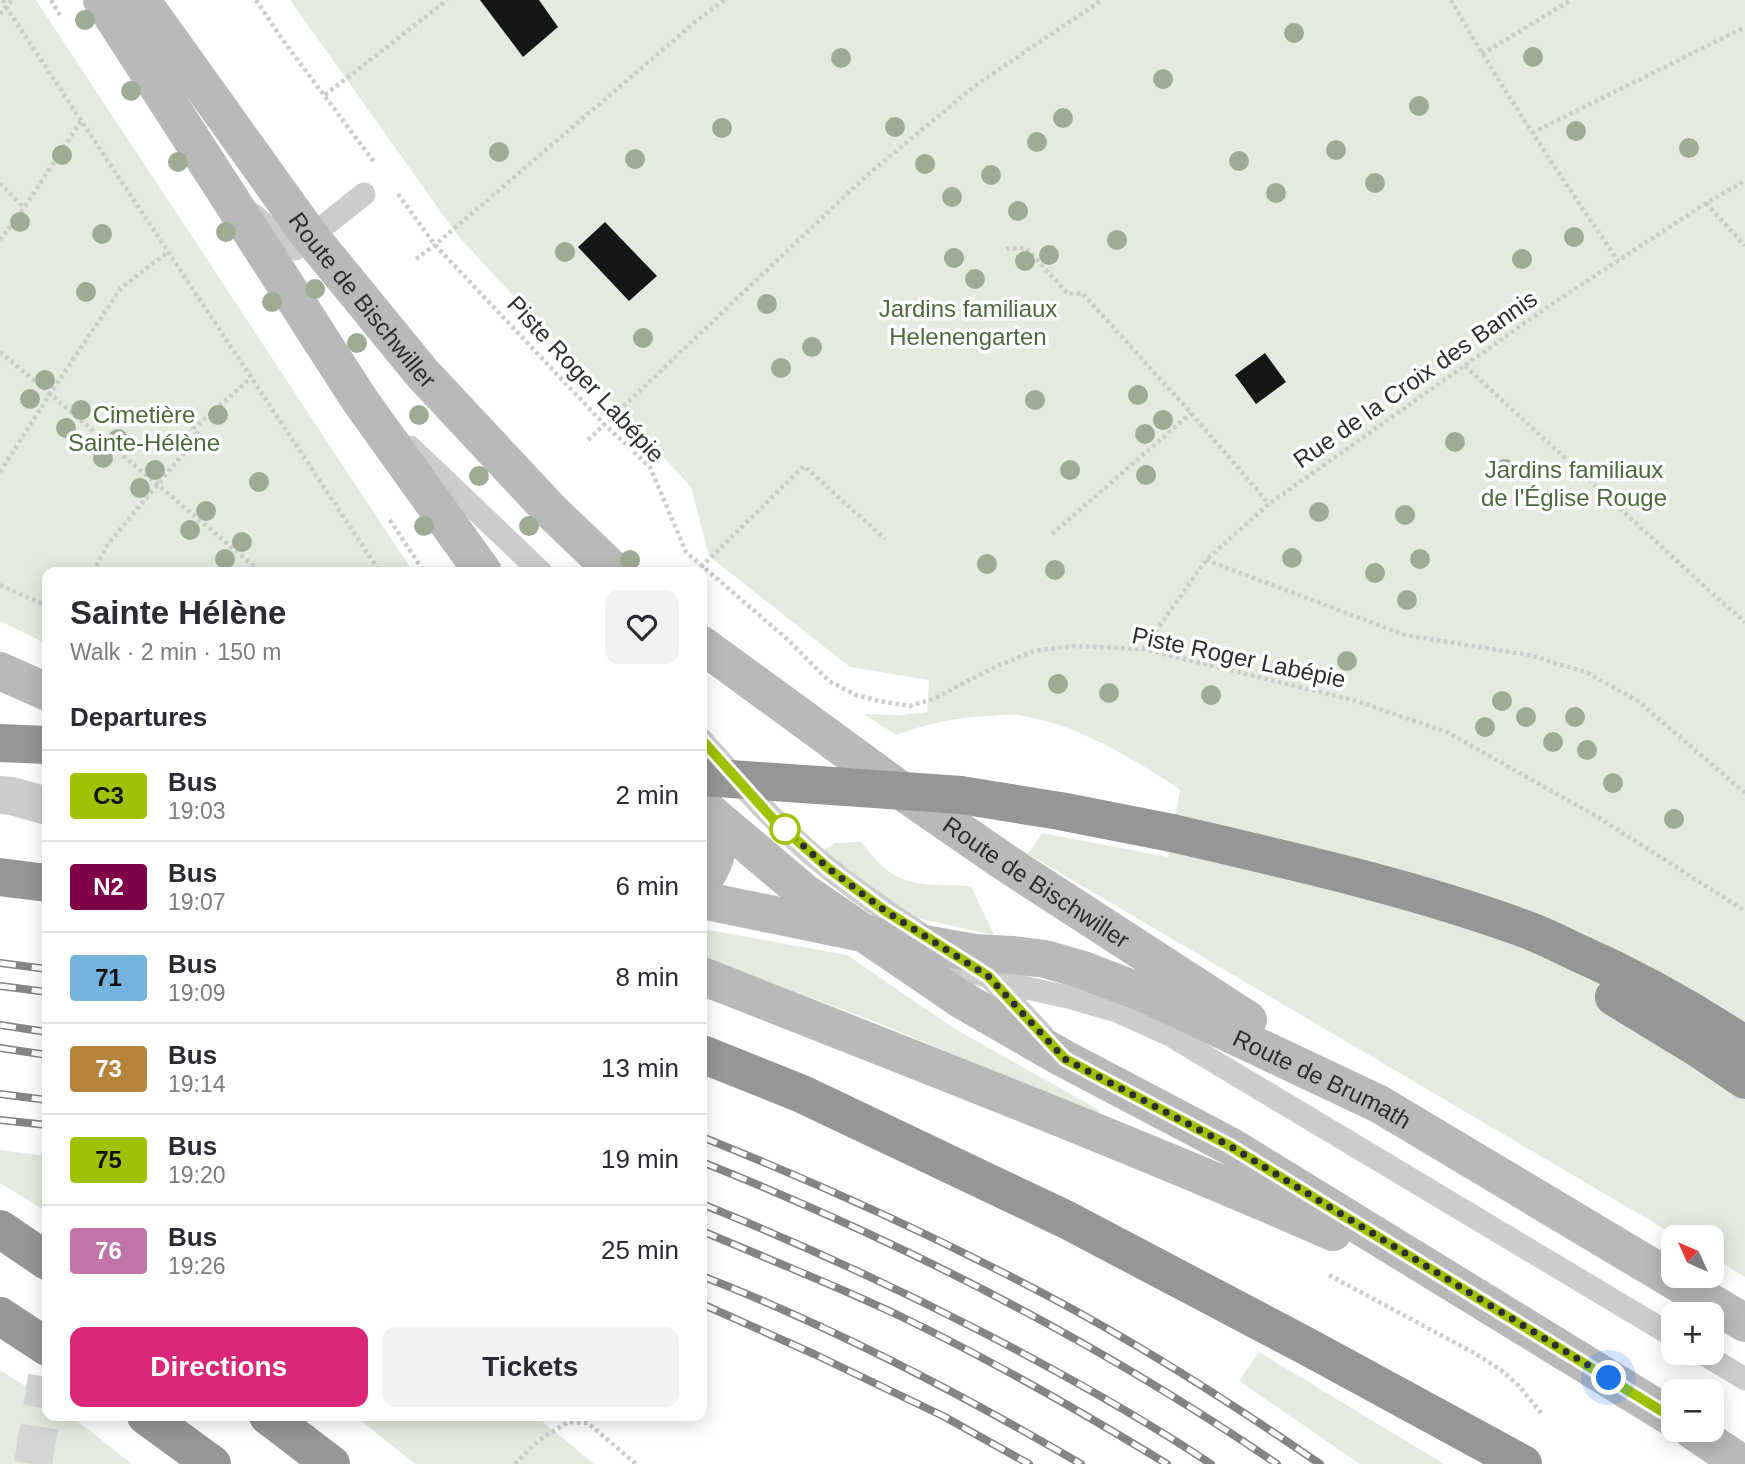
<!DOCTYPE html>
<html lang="en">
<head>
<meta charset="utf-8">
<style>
  :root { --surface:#fff; --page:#f2f2f3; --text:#2b2b33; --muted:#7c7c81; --line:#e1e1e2; --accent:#db2777 }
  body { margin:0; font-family:Helvetica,sans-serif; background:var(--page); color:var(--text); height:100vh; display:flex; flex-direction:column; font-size:26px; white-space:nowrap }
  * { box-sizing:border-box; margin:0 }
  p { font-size:23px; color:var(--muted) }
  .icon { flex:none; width:38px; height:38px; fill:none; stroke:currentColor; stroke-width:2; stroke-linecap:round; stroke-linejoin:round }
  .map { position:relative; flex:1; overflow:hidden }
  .sheet { position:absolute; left:42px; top:567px; width:665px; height:854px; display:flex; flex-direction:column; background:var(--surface); border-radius:14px; box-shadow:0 4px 18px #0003 }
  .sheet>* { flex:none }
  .badge { padding:0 14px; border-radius:5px; font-size:24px; line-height:46px }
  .needle { width:46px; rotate:315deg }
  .buttons { position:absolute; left:1661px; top:1225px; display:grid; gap:14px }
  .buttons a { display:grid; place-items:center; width:63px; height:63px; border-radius:14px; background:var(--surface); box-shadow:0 4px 18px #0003; font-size:35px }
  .you { position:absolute; width:35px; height:35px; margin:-18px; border:5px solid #fff; border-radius:50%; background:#1a73e8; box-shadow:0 0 0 10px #1a73e833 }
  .map>.badge { position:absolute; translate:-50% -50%; box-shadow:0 0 0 4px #fff }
  h2 { padding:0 28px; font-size:26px; line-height:63px }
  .round { display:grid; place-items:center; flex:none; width:74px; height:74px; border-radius:14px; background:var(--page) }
  .overview { display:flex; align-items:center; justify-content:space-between; height:119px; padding:0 28px }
  h1 { font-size:33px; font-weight:700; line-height:52px }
  .cta { display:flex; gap:14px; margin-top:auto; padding:14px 28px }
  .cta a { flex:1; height:80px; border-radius:14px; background:var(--accent); color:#fff; font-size:28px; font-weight:700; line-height:80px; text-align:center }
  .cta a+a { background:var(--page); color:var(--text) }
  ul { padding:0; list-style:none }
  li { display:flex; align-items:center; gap:21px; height:91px; padding:0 28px; border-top:2px solid var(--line) }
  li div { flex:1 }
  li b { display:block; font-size:26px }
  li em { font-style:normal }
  li .badge { min-width:77px; font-weight:700; text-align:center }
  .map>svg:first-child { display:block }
  .green { fill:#e4ebde }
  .building { fill:#161616 }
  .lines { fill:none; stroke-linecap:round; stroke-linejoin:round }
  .street-tunnel { stroke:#d5d5d5; stroke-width:38; stroke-dasharray:38 19; stroke-linecap:butt }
  .path { stroke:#ccc; stroke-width:4.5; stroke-dasharray:3.5 3.5; stroke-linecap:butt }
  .lane { stroke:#ccc; stroke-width:23 }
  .street { stroke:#ccc; stroke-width:38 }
  .secondary { stroke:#b9b9b9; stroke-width:38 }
  .highway { stroke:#969696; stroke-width:38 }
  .rail-casing { stroke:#848484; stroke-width:8 }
  .rail { stroke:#fff; stroke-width:5; stroke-dasharray:16; stroke-linecap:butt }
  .highway-bridge { stroke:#969696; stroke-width:38 }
  .tree { fill:#9eac95 }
  .line-casing { stroke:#fff; stroke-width:16 }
  .line { stroke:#9fc204; stroke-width:10 }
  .walk { stroke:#2f2f2f; stroke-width:7; stroke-dasharray:0 12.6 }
  .stop-dot { fill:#fff; stroke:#9fc204; stroke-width:3.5 }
  .labels { text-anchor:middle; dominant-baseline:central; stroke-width:7; stroke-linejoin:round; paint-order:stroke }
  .street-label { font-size:24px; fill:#2f2f2f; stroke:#fff }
  .park-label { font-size:24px; fill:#4e683e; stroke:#fff }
</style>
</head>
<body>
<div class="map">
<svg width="1745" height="1464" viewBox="0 0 1745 1464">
  <rect width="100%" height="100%" fill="#fff"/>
  <g class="green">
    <polygon points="0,0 36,0 413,572 47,572 47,644 0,621"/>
    <path d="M290,0H1745V1277L1712,1257V1237H1678L1028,854L1042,833L1168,857L1180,790C1131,757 1077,724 1018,715C1010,714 1000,715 991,716C956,717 929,723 896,735L864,714L903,715L927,712L929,680L850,667L709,556L691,487L458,236Z"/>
    <path d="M862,842C895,890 919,884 971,886L994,935L912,917L822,851L835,843Z"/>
    <polygon points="702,929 847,955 955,1029 1099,1110 1099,1115 1096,1115 886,1026 702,957"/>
    <polygon points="0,1150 47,1156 47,1212 0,1183"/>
    <polygon points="1259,1352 1444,1464 1360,1464 1239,1381"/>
    <polygon points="0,1370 47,1400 47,1416 71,1416 132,1464 0,1464"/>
    <polygon points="355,1416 536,1416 594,1464 415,1464"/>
  </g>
  <g class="building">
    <polygon points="480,0 539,0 558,27 523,57"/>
    <polygon points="605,222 657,276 629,301 578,247"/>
    <polygon points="1265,353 1286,382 1256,404 1235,375"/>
  </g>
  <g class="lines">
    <polyline class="street-tunnel" points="33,1464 47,1377"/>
    <g class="path">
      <polyline points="3,0 6,7 380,572"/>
      <polyline points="51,0 61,17"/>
      <polyline points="256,0 282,39 374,162"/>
      <path d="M1451,0C1502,90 1560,175 1618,261"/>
      <polyline points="0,14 12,0"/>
      <polyline points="1482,54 1571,0"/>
      <polyline points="325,95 447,0"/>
      <polyline points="1532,133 1745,27"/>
      <polyline points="0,183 24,208"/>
      <polyline points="398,194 435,245 605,425 650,467 686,552 787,639 829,681 856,695 879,701 910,706 933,699 995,667 1034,651 1075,646 1143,649 1353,700 1447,732 1596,816 1745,911"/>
      <polyline points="1706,203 1745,246"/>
      <polyline points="0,240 24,208 81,121"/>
      <polyline points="1006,249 1026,248 1068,294 1082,293 1191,413 1269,504"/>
      <polyline points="416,259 435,245 695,22 724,0"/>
      <polyline points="0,352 261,572"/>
      <polyline points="1465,366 1716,597 1745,622"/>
      <polyline points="588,440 866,176 976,85 1102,0"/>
      <polyline points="0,472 50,394 121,288 168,252"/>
      <polyline points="390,520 424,572"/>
      <polyline points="1052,534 1191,413"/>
      <polyline points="1206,560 1405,635 1529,655 1588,673 1638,701 1745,793"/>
      <polyline points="701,567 804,466 885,539"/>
      <polyline points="93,572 108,544 199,435 193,429 251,378"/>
      <polyline points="0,585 47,606"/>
      <polyline points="1143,649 1206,560 1269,504 1546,308 1706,203 1745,181"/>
      <polyline points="1329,1275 1476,1354 1501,1370 1519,1386 1543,1415"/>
      <polyline points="515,1464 538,1441 568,1422 588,1423 636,1464"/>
    </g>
    <g class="lane">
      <polyline points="252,214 295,249 364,194"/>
      <polyline points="410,447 541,572"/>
      <path d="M702,740C725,766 747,792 771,816C816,863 870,901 924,936"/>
      <polyline points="934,964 988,976 1031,989 1068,997 1117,1011 1170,1035 1673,1336"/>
      <polyline points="989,977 1042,1034"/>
      <polyline points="1702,1353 1745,1379"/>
    </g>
    <polyline class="street" points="0,795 12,796 47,806"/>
    <g class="secondary">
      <polyline points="102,0 359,399 483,572"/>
      <path id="s1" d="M141,0L310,236L422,373L551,511L615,572"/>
      <path id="s2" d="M702,645L906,794L1006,863L1248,1020"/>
      <polyline points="0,671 47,692"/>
      <polyline points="702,806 805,893 962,1000 1061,1057 1230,1146 1673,1418"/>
      <path d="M702,882C719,857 719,848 715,819"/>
      <path id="s3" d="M702,900L862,933L975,953L1013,955L1045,959L1083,970L1148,995L1379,1104L1745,1323"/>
      <path d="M702,976C913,1059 1125,1141 1333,1232"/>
      <polyline points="1692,1430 1742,1464"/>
    </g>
    <g class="highway">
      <polyline points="0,743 47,745"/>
      <path d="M1172,833C1291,861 1410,887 1525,929C1542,935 1558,943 1574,951C1633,977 1691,1009 1745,1045"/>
      <polyline points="0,877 47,883"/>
      <polyline points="1614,997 1701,1050 1745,1080"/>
      <polyline points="702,1054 802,1094 1067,1220 1308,1347 1523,1464"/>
      <polyline points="0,1229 47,1261"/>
      <polyline points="0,1316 47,1347"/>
      <polyline points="146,1416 212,1464"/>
      <polyline points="268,1416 331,1464"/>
    </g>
    <g class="rail-casing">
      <g id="rail">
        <polyline points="0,963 47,969"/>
        <polyline points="0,986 47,992"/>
        <polyline points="0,1025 47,1032"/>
        <polyline points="0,1048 47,1055"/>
        <polyline points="0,1094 47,1100"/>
        <polyline points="0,1120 47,1125"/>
        <path d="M702,1137C825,1186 946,1241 1063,1304C1152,1352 1237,1407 1320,1464"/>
        <path d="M702,1162C903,1242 1098,1342 1277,1464"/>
        <path d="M702,1204C799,1243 893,1286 986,1334C1063,1374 1139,1416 1211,1464"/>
        <path d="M702,1231C768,1259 837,1286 902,1317C993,1361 1080,1411 1167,1464"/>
        <path d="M702,1276C833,1327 960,1393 1081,1464"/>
        <polyline points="702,1304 814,1354 943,1416 1029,1464"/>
      </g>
    </g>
    <use href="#rail" class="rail"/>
    <polyline class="highway-bridge" points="702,777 961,795 1060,811 1172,833"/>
  </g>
  <g class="tree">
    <circle cx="85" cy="20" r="10"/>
    <circle cx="1294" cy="33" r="10"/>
    <circle cx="1533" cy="57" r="10"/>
    <circle cx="841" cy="58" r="10"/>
    <circle cx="1163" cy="79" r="10"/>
    <circle cx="131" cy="91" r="10"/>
    <circle cx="1419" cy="106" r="10"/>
    <circle cx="1063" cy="118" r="10"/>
    <circle cx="895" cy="127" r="10"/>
    <circle cx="722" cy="128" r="10"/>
    <circle cx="1576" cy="131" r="10"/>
    <circle cx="1037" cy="142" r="10"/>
    <circle cx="1689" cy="148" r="10"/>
    <circle cx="1336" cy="150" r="10"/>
    <circle cx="499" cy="152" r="10"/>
    <circle cx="62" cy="155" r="10"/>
    <circle cx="635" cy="159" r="10"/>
    <circle cx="1239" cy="161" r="10"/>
    <circle cx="178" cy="162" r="10"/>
    <circle cx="925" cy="164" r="10"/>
    <circle cx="991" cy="175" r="10"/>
    <circle cx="1375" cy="183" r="10"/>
    <circle cx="1276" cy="193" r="10"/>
    <circle cx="952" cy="197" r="10"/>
    <circle cx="1018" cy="211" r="10"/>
    <circle cx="20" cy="222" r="10"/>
    <circle cx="226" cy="232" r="10"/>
    <circle cx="102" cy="234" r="10"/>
    <circle cx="1574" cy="237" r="10"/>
    <circle cx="1117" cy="240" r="10"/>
    <circle cx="565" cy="252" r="10"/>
    <circle cx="1049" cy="255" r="10"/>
    <circle cx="954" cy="258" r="10"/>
    <circle cx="1522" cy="259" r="10"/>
    <circle cx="1025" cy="261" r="10"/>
    <circle cx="975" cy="279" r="10"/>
    <circle cx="315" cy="289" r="10"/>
    <circle cx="86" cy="292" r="10"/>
    <circle cx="272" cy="302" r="10"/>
    <circle cx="767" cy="304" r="10"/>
    <circle cx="643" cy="338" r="10"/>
    <circle cx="357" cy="343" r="10"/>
    <circle cx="812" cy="347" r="10"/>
    <circle cx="781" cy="368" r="10"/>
    <circle cx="45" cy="380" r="10"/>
    <circle cx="1138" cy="395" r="10"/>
    <circle cx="30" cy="399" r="10"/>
    <circle cx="1035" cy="400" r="10"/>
    <circle cx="81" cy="410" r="10"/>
    <circle cx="218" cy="415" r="10"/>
    <circle cx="419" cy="415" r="10"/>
    <circle cx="1163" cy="420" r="10"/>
    <circle cx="66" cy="428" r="10"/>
    <circle cx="1145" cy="434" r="10"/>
    <circle cx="118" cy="439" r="10"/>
    <circle cx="1455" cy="442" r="10"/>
    <circle cx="103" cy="458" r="10"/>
    <circle cx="1505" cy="469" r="10"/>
    <circle cx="155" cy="470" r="10"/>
    <circle cx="1070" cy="470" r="10"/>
    <circle cx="1146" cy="475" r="10"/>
    <circle cx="479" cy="476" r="10"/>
    <circle cx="259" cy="482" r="10"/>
    <circle cx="140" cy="488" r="10"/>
    <circle cx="206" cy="511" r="10"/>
    <circle cx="1319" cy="512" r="10"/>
    <circle cx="1405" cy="515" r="10"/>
    <circle cx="424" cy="526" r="10"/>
    <circle cx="529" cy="526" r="10"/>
    <circle cx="190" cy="530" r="10"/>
    <circle cx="242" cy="542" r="10"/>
    <circle cx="1292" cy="558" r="10"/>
    <circle cx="225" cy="559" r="10"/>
    <circle cx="1420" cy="559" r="10"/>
    <circle cx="630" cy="560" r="10"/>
    <circle cx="987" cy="564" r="10"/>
    <circle cx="1055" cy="570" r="10"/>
    <circle cx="1375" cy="573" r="10"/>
    <circle cx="1407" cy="600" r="10"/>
    <circle cx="1347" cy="661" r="10"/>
    <circle cx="1058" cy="684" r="10"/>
    <circle cx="1109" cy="693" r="10"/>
    <circle cx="1211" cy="695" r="10"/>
    <circle cx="1502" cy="701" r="10"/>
    <circle cx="1526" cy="717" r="10"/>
    <circle cx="1575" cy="717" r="10"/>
    <circle cx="1485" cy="727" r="10"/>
    <circle cx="1553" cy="742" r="10"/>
    <circle cx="1587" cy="750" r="10"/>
    <circle cx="1613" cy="783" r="10"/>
    <circle cx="1674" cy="819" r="10"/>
  </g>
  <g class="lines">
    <g class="line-casing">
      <polyline id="line" points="702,740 772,818 828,868 884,910 988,976 1065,1059 1230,1146 1673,1418"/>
    </g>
    <use href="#line" class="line"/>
    <polyline class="walk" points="785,829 828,868 884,910 988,976 1065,1059 1230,1146 1609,1378"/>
  </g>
  <circle class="stop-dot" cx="785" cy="829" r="14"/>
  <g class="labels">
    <g class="street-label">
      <text stroke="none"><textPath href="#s1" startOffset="373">Route de Bischwiller</textPath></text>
      <text transform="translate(586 379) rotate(47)">Piste Roger Labépie</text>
      <text transform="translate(1415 379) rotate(-35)">Rue de la Croix des Bannis</text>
      <text transform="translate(1239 657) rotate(12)">Piste Roger Labépie</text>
      <text stroke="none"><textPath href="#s2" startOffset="410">Route de Bischwiller</textPath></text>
      <text stroke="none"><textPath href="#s3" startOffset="651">Route de Brumath</textPath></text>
    </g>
    <g class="park-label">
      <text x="968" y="308">Jardins familiaux<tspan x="968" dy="28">Helenengarten</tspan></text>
      <text x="144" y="414">Cimetière<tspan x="144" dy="28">Sainte-Hélène</tspan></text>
      <text x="1574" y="469">Jardins familiaux<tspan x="1574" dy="28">de l'Église Rouge</tspan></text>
    </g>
  </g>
</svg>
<div class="buttons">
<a><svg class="needle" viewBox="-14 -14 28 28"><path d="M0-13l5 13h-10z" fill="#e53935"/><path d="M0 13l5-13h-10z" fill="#7c7c81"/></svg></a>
<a>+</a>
<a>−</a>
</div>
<div class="you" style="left:1609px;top:1378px"></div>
<section class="sheet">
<div class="overview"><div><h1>Sainte Hélène</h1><p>Walk · 2 min · 150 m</p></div><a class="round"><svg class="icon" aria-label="heart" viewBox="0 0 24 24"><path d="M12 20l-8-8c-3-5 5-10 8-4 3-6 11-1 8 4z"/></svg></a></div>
<h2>Departures</h2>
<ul>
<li><span class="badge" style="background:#9fc204;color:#111">C3</span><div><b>Bus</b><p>19:03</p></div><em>2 min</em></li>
<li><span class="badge" style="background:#7f0047;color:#fff">N2</span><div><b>Bus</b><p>19:07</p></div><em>6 min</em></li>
<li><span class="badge" style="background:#73b3de;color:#111">71</span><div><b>Bus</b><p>19:09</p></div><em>8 min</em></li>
<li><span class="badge" style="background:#b5833c;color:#fff">73</span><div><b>Bus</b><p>19:14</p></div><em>13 min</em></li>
<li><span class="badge" style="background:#9fc204;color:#111">75</span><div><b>Bus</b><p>19:20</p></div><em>19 min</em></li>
<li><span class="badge" style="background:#c273a8;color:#fff">76</span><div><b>Bus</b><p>19:26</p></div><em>25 min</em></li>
</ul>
<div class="cta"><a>Directions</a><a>Tickets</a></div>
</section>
</div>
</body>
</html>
